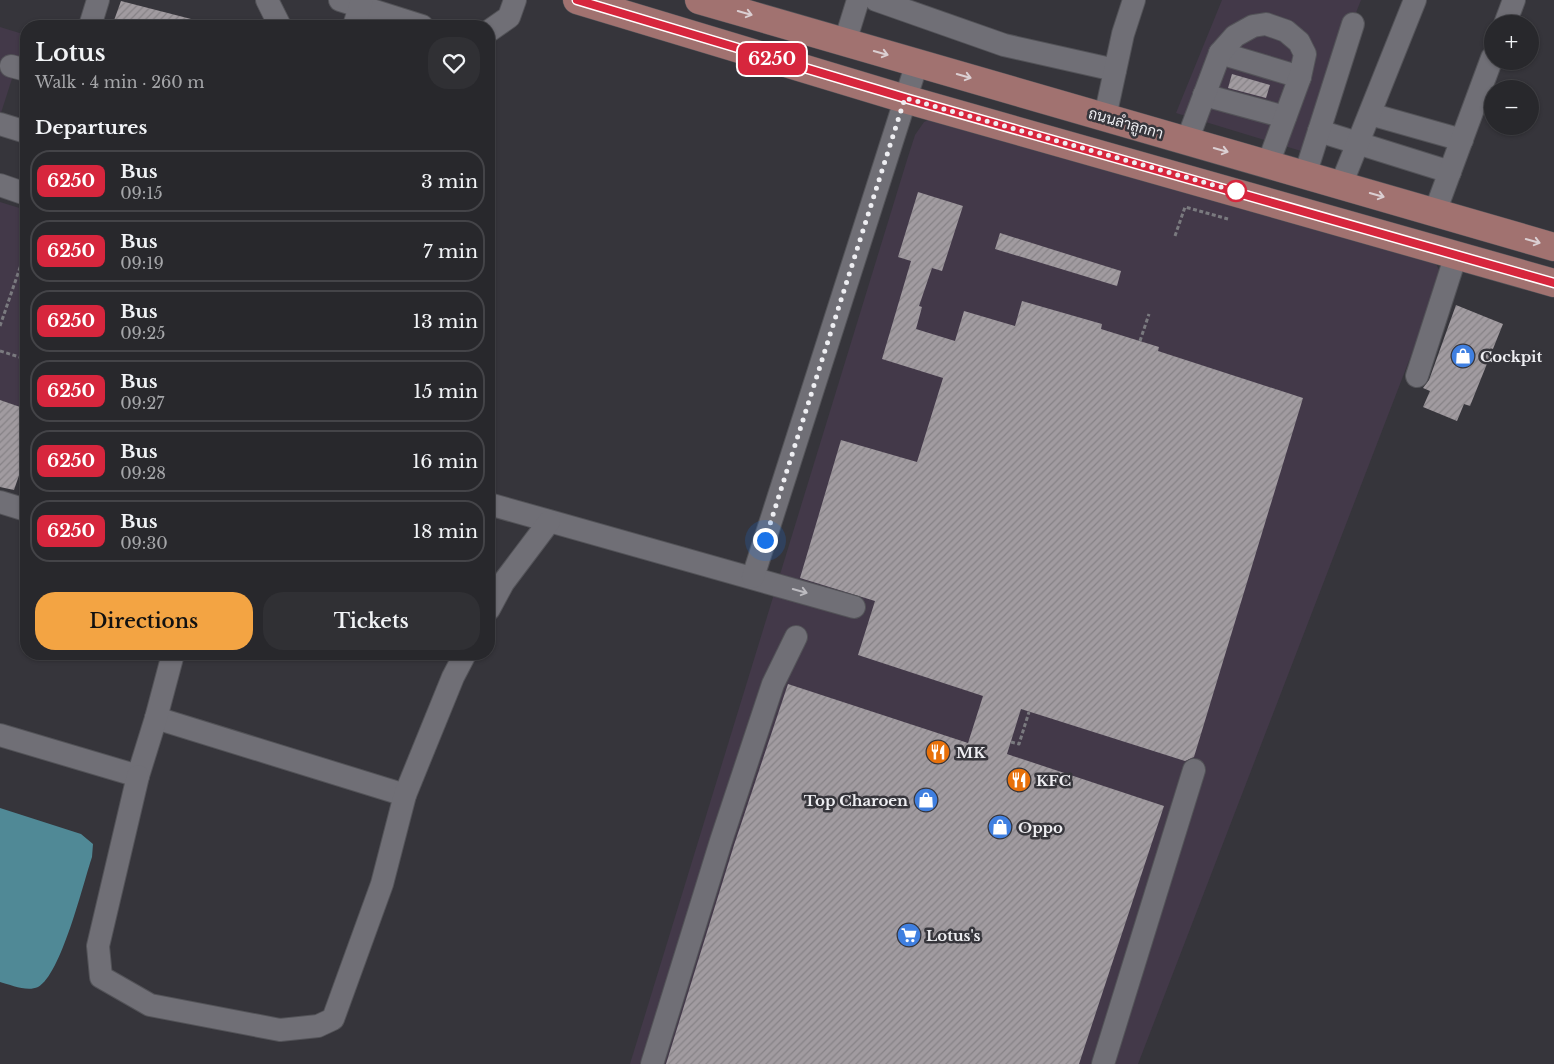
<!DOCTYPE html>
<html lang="en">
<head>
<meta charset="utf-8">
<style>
  :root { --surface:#28282c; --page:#303034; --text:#f1f3f6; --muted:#a5a6a9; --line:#444448; --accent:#f3a443 }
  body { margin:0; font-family:"Libre Baskerville",Sarabun,serif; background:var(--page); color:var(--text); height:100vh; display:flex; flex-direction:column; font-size:19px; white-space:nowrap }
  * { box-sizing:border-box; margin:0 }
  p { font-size:16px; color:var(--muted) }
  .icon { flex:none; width:28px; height:28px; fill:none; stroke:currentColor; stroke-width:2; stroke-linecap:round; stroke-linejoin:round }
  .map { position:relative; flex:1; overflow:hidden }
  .drawer { position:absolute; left:20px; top:20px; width:475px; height:640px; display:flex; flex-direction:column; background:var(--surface); border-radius:20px; box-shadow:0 1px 4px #0004,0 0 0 1px var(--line) }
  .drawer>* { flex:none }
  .badge { padding:0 10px; border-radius:8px; font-size:18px; line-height:32px }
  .controls { position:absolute; left:1484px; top:15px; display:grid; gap:10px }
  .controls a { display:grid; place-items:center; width:55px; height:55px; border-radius:50%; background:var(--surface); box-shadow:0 1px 4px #0004,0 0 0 1px var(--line); font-size:25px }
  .you { position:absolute; width:25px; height:25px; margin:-12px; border:4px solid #fff; border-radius:50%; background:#1a73e8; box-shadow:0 0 0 8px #1a73e833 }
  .map>.badge { position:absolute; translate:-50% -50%; box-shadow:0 0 0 2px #fff }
  h2 { padding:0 15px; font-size:19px; line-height:45px }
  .round { display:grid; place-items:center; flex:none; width:52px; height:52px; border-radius:20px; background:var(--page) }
  .head { display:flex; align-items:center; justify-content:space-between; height:85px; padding:0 15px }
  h1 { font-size:24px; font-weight:600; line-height:38px }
  .action { display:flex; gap:10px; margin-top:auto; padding:10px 15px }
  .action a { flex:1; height:58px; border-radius:20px; background:var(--accent); color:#111; font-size:20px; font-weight:600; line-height:58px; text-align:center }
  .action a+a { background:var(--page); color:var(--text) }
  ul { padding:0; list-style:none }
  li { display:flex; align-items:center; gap:15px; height:62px; margin:0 10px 8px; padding:0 5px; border:2px solid var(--line); border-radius:20px }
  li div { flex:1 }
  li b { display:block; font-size:19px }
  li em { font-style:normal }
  li .badge { min-width:55px; font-weight:700; text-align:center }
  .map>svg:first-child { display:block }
  .commercial { fill:#433949 }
  .water { fill:#508996 }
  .building { fill:url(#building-hatch) }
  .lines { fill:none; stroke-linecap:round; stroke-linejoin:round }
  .minor-casing { stroke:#535358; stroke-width:24 }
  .major-casing { stroke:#535358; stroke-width:29 }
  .path { stroke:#7a7a7f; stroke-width:3; stroke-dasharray:4 2.5; stroke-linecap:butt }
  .minor { stroke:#706f76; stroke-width:22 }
  .major { stroke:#a17270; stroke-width:28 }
  .oneway { stroke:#dbcfd2 }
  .oneway2 { stroke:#bcbbc0 }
  .line-casing { stroke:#fff; stroke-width:11 }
  .line { stroke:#d7263d; stroke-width:8 }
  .walk { stroke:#eeeef2; stroke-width:5; stroke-dasharray:0 9 }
  .stop-dot { fill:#fff; stroke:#d7263d; stroke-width:2.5 }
  .labels { text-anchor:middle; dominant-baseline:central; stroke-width:5; stroke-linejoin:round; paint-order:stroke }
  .street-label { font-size:15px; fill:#eeeef2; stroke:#36353b }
  .poi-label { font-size:15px; font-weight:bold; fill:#eeeef2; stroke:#36353b; text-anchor:start }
</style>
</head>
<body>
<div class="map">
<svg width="1554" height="1064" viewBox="0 0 1554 1064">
  <defs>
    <pattern id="building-hatch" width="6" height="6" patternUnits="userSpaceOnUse" patternTransform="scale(1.25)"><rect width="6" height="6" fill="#a19ba0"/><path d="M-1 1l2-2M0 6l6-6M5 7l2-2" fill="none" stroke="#868286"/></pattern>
  </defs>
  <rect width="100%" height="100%" fill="#36353b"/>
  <g class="commercial">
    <polygon points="1222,0 1361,0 1301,151 1176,113"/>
    <polygon points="0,27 26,35 0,116"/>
    <polygon points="934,117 1436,264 1442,275 1138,1064 630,1064 907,160 915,135 924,122"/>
    <polygon points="0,202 26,210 26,409 0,400"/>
  </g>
  <path class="water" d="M0,808L81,834L93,844L92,857C83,884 61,975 38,987C27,992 11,985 0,982Z"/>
  <g class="building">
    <polygon points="121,1 195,20 195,26 112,26"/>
    <polygon points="1232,74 1270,85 1266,98 1228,88"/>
    <polygon points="918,192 963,206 942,271 932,268 919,306 922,307 916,329 955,341 964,311 1015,326 1022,301 1102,324 1101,329 1159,347 1158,351 1303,398 1194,757 1185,761 1021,709 1007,754 1164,806 1079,1064 666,1064 734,845 788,684 968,743 983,696 858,655 875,601 800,578 841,440 917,462 943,378 882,359 911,261 898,257"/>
    <polygon points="1000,233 1121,271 1117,286 995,249"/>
    <polygon points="1456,305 1503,324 1470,406 1464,404 1457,421 1423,407 1430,391 1423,388 1429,380"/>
    <polygon points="0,400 26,409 26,455 14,490 0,487"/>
  </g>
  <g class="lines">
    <g class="minor-casing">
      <g id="minor">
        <polyline points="267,0 280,26"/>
        <polyline points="340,0 422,26"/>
        <polyline points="876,0 1004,45 1115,70"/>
        <polyline points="1505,24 1514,0"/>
        <polyline points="90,26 98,0"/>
        <polyline points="354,26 362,0"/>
        <polyline points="489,31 509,17 515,0"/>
        <polyline points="845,42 858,0"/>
        <polyline points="1220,53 1300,77"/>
        <polyline points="11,66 26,70"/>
        <polyline points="1204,95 1285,117"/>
        <polyline points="1370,114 1462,140"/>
        <polyline points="1105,117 1123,34 1134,0"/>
        <polyline points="0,124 26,132"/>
        <polyline points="1319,131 1450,172"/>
        <polyline points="1187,141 1220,53 1235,36 1253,26 1266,24 1286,31 1299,42 1305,54 1300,77 1268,164"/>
        <polyline points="1305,175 1353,24"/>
        <polyline points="0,185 26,194"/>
        <polyline points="1341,185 1415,0"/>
        <polyline points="1435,212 1492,58"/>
        <polyline points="1417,376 1456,255"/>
        <polyline points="0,502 26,510"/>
        <polyline points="489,504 854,607"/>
        <polyline points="753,577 917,63"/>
        <polyline points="489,609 503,583 549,522"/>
        <polyline points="156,718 405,795"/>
        <polyline points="0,735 138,776 156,718 173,654"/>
        <polyline points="138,776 98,946 101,977 150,1005 280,1030 318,1026 333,1019 382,884 405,795 453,677 465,654"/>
        <polyline points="652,1064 721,841 773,684 796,637"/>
        <polyline points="1103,1064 1194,770"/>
      </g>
    </g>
    <g class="major-casing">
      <g id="major">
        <polyline points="577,0 905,99 1554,283"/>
        <polyline points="699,0 1554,247"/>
      </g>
    </g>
    <g class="path">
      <polyline points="1175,236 1185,207 1228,219"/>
      <polyline points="0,326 26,250"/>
      <polyline points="1140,341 1149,314"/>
      <polyline points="0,351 26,359"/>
      <polyline points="1011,742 1019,744 1029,712"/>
    </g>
    <use href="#minor" class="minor"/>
    <use href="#major" class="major"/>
  </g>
  <defs><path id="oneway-shaft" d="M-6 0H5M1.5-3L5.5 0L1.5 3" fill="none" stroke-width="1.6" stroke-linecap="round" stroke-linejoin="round" transform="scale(1.25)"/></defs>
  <g class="oneway">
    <use href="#oneway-shaft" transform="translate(745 13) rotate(16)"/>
    <use href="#oneway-shaft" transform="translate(881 53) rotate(16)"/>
    <use href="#oneway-shaft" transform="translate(964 76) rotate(16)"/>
    <use href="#oneway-shaft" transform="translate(1221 150) rotate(16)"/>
    <use href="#oneway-shaft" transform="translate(1377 195) rotate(16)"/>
    <use href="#oneway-shaft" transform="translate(1533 241) rotate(16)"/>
  </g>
  <use class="oneway2" href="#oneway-shaft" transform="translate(800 591) rotate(16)"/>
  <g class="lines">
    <g class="line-casing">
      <polyline id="line" points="577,0 905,98 1554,283"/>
    </g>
    <use href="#line" class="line"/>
    <polyline class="walk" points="765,540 905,98 1242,193 1236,191"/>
  </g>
  <defs>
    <g id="shop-disc" transform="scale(1.25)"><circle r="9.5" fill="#3f7fe0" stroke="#36353b"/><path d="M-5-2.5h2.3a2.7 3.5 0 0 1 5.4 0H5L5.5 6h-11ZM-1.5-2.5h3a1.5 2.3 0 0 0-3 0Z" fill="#fff"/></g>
    <g id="restaurant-disc" transform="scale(1.25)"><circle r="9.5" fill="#e8710a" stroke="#36353b"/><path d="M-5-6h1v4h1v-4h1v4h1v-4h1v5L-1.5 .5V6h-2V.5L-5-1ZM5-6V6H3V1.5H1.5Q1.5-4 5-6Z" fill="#fff"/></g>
    <g id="supermarket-disc" transform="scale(1.25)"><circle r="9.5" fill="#3f7fe0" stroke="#36353b"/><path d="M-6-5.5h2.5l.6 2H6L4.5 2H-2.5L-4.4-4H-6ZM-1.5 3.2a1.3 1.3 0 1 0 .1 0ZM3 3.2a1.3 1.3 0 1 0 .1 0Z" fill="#fff"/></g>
  </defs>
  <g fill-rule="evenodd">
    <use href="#shop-disc" x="1463" y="356"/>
    <use href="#restaurant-disc" x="938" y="752"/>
    <use href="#restaurant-disc" x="1019" y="780"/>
    <use href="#shop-disc" x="926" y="800"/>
    <use href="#shop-disc" x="1000" y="827"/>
    <use href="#supermarket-disc" x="909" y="935"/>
  </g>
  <circle class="stop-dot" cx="1236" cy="191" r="10"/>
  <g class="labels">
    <g class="street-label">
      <text transform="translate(1126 123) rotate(16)">ถนนลำลูกกา</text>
    </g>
    <g class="poi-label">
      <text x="1480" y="356">Cockpit</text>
      <text x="956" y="752">MK</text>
      <text x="1036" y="780">KFC</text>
      <text x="908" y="800" text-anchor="end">Top Charoen</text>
      <text x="1018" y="827">Oppo</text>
      <text x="926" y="935">Lotus's</text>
    </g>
  </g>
</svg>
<div class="controls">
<a>+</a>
<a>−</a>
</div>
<div class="you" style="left:765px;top:540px"></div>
<b class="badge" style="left:772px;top:59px;background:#d7263d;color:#fff">6250</b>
<section class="drawer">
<div class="head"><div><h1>Lotus</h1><p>Walk · 4 min · 260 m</p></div><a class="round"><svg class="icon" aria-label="heart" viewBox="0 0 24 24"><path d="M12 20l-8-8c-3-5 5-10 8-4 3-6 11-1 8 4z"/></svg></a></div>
<h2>Departures</h2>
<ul>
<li><span class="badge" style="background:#d7263d;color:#fff">6250</span><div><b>Bus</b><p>09:15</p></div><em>3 min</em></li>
<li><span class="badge" style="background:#d7263d;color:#fff">6250</span><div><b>Bus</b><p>09:19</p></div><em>7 min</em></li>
<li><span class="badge" style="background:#d7263d;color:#fff">6250</span><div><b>Bus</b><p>09:25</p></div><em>13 min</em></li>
<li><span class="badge" style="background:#d7263d;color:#fff">6250</span><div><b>Bus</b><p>09:27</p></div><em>15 min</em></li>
<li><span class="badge" style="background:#d7263d;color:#fff">6250</span><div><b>Bus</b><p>09:28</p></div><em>16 min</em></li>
<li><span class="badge" style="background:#d7263d;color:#fff">6250</span><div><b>Bus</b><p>09:30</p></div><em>18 min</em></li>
</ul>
<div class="action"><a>Directions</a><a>Tickets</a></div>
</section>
</div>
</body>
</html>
